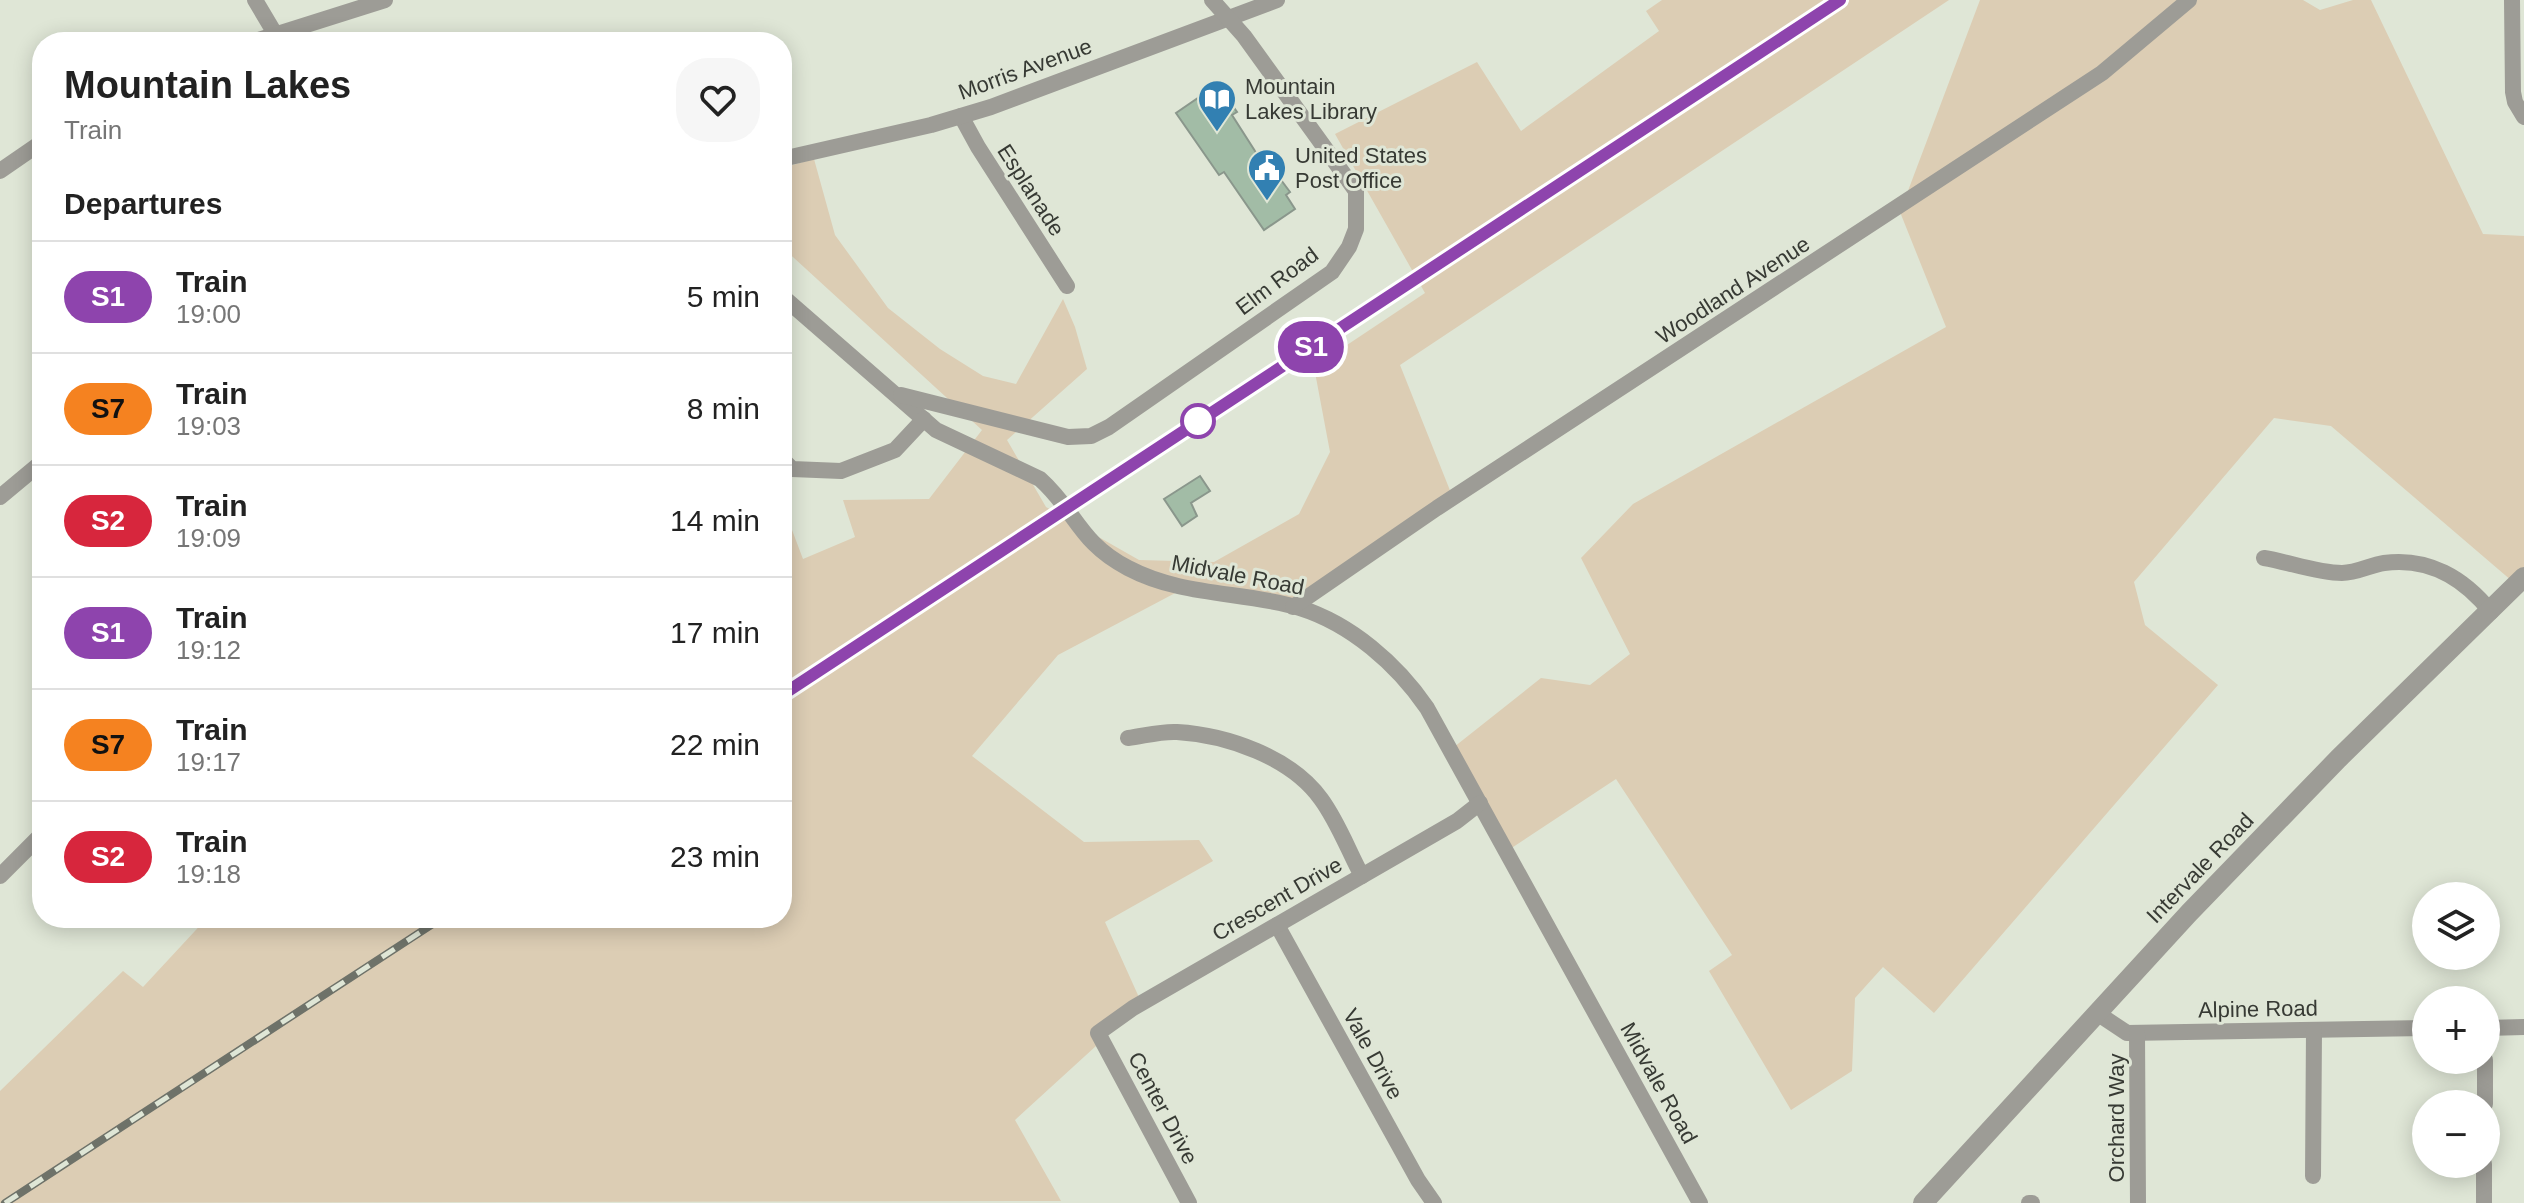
<!DOCTYPE html>
<html lang="en">
<head>
<meta charset="utf-8">
<style>
  :root { --surface:#fff; --page:#f6f6f6; --text:#222; --muted:#767676; --line:#e0e0e0 }
  body { margin:0; font-family:Arial,sans-serif; background:var(--page); color:var(--text); height:100vh; display:flex; flex-direction:column; font-size:30px; white-space:nowrap }
  * { box-sizing:border-box; margin:0 }
  p { font-size:26px; color:var(--muted) }
  .icon { flex:none; width:44px; height:44px; fill:none; stroke:currentColor; stroke-width:2; stroke-linecap:round; stroke-linejoin:round }
  .map { position:relative; flex:1; overflow:hidden }
  .side { position:absolute; left:32px; top:32px; width:760px; height:896px; display:flex; flex-direction:column; background:var(--surface); border-radius:32px; box-shadow:0 4px 20px #0003 }
  .side>* { flex:none }
  .badge { padding:0 16px; border-radius:26px; font-size:28px; line-height:52px }
  .fabs { position:absolute; left:2412px; top:882px; display:grid; gap:16px }
  .fabs a { display:grid; place-items:center; width:88px; height:88px; border-radius:50%; background:var(--surface); box-shadow:0 4px 20px #0003; font-size:40px }
  .map>.badge { position:absolute; translate:-50% -50%; box-shadow:0 0 0 4px #fff }
  h2 { padding:0 32px; font-size:30px; line-height:72px }
  .round { display:grid; place-items:center; flex:none; width:84px; height:84px; border-radius:32px; background:var(--page) }
  .summary { display:flex; align-items:center; justify-content:space-between; height:136px; padding:0 32px }
  h1 { font-size:38px; font-weight:600; line-height:60px }
  ul { padding:0; list-style:none }
  li { display:flex; align-items:center; gap:24px; height:112px; padding:0 32px; border-top:2px solid var(--line) }
  li div { flex:1 }
  li b { display:block; font-size:30px }
  li em { font-style:normal }
  li .badge { min-width:88px; font-weight:700; text-align:center }
  .map>svg:first-child { display:block }
  .green { fill:#dccdb4 }
  .building { fill:#a2bca6; stroke:#8a978c; stroke-width:2 }
  .lines { fill:none; stroke-linecap:round; stroke-linejoin:round }
  .minor { stroke:#9d9c96; stroke-width:16 }
  .tertiary { stroke:#9d9c96; stroke-width:20 }
  .rail-casing { stroke:#6e7269; stroke-width:8 }
  .rail { stroke:#dfe6d6; stroke-width:5; stroke-dasharray:15; stroke-linecap:butt }
  .line-casing { stroke:#fff; stroke-width:18 }
  .line { stroke:#8e44ad; stroke-width:12 }
  .stop-dot { fill:#fff; stroke:#8e44ad; stroke-width:4 }
  .labels { text-anchor:middle; dominant-baseline:central; stroke-width:6; stroke-linejoin:round; paint-order:stroke }
  .street-label { font-size:22px; fill:#373a34; stroke:#dfe6d6 }
  .poi-label { font-size:22px; fill:#373a34; stroke:#dfe6d6; text-anchor:start }
</style>
</head>
<body>
<div class="map">
<svg width="2524" height="1203" viewBox="0 0 2524 1203">
  <rect width="100%" height="100%" fill="#dfe6d6"/>
  <g class="green">
    <polygon points="1662,0 1949,0 1400,365 1455,503 1300,607 1179,591 1058,655 972,756 1084,842 1199,840 1213,861 1105,922 1142,1004 1015,1120 1061,1201 0,1203 0,1091 123,971 143,987 207,918 782,918 782,525 789,522 803,559 855,537 843,500 929,499 982,430 782,247 782,168 814,159 835,235 888,308 940,349 983,376 1016,384 1063,299 1075,327 1087,369 1007,440 1046,507 1139,560 1214,562 1299,514 1330,452 1314,367 1425,293 1335,134 1477,62 1521,131 1659,31 1646,11"/>
    <polygon points="1980,0 2303,0 2320,10 2353,0 2371,0 2483,234 2524,236 2524,579 2519,587 2331,426 2274,418 2134,582 2145,625 2218,685 1934,1013 1883,967 1855,998 1852,1071 1791,1110 1709,971 1732,955 1616,779 1507,851 1454,747 1541,678 1590,685 1630,654 1581,558 1633,504 1946,327 1900,212"/>
  </g>
  <g class="building">
    <polygon points="1214,87 1223,101 1227,98 1237,112 1232,115 1255,151 1277,182 1281,180 1290,192 1286,195 1295,209 1264,230 1224,172 1219,175 1176,113"/>
    <polygon points="1200,476 1210,491 1191,503 1197,516 1182,526 1164,499"/>
  </g>
  <g class="lines">
    <g class="minor">
      <polyline points="255,0 280,42"/>
      <polyline points="2512,0 2513,92 2515,102 2524,117"/>
      <polyline points="252,42 385,0"/>
      <polyline points="961,116 978,147 1067,286"/>
      <polyline points="782,159 931,125 991,107 1277,0"/>
      <polyline points="0,171 42,142"/>
      <path d="M782,296L936,430L1040,479C1076,511 1079,543 1128,568C1183,597 1243,591 1300,608C1351,624 1397,664 1427,708L1700,1203"/>
      <polyline points="901,395 1068,437 1091,436 1109,427 1332,272 1349,247 1356,229 1356,191 1244,36 1212,0"/>
      <polyline points="782,459 792,469 841,471 895,450 924,419"/>
      <polyline points="0,497 42,462"/>
      <path d="M2264,558C2289,562 2317,573 2342,573C2357,573 2370,565 2384,563C2428,557 2464,578 2491,612"/>
      <polyline points="1293,607 1437,508 2102,73 2189,0"/>
      <path d="M1128,738C1144,736 1161,731 1177,732C1227,735 1291,757 1321,799C1338,822 1348,850 1362,876"/>
      <polyline points="0,876 42,834"/>
      <polyline points="1277,925 1418,1180 1434,1203"/>
      <polyline points="2097,1013 2127,1033 2426,1028"/>
      <polyline points="2486,1028 2524,1027"/>
      <polyline points="2137,1033 2138,1203"/>
      <polyline points="2485,1104 2485,1060"/>
      <polyline points="2313,1176 2314,1030"/>
      <polyline points="1189,1203 1098,1033 1133,1008 1457,821 1480,803"/>
      <polyline points="2029,1203 2032,1203"/>
      <polyline points="2484,1203 2484,1164"/>
    </g>
    <polyline class="tertiary" points="1923,1203 2189,913 2338,759 2524,577"/>
    <g class="rail-casing">
      <g id="rail">
        <polyline points="782,695 1840,0"/>
        <polyline points="5,1203 442,918"/>
      </g>
    </g>
    <use href="#rail" class="rail"/>
  </g>
  <g class="lines">
    <g class="line-casing">
      <polyline id="line" points="782,695 1840,0"/>
    </g>
    <use href="#line" class="line"/>
  </g>
  <defs>
    <g id="library-pin" transform="scale(2)"><path d="M0 17L-7.5 6A9.5 9.5 0 1 1 7.5 6Z" fill="#3280b2" stroke="#dfe6d6"/><path d="M-6-4Q-3-5.5-.7-3.5V5Q-3 3-6 4ZM6-4Q3-5.5 .7-3.5V5Q3 3 6 4Z" fill="#fff"/></g>
    <g id="civic-pin" transform="scale(2)"><path d="M0 17L-7.5 6A9.5 9.5 0 1 1 7.5 6Z" fill="#3280b2" stroke="#dfe6d6"/><path d="M-.6-6.5H3V-4.5H.6V-3L4-1V1h2V6H-6V1h2V-1L-.6-3ZM-1.2 2.5V6h2.4V2.5Z" fill="#fff"/></g>
  </defs>
  <g fill-rule="evenodd">
    <use href="#library-pin" x="1217" y="99"/>
    <use href="#civic-pin" x="1267" y="168"/>
  </g>
  <circle class="stop-dot" cx="1198" cy="421" r="16"/>
  <g class="labels">
    <g class="street-label">
      <text transform="translate(1025 69) rotate(-20)">Morris Avenue</text>
      <text transform="translate(1031 190) rotate(57)">Esplanade</text>
      <text transform="translate(1277 281) rotate(-37)">Elm Road</text>
      <text transform="translate(1733 290) rotate(-33)">Woodland Avenue</text>
      <text transform="translate(1238 575) rotate(11)">Midvale Road</text>
      <text transform="translate(2200 868) rotate(-46)">Intervale Road</text>
      <text transform="translate(1277 899) rotate(-30)">Crescent Drive</text>
      <text transform="translate(2258 1009) rotate(-1)">Alpine Road</text>
      <text transform="translate(1373 1054) rotate(61)">Vale Drive</text>
      <text transform="translate(1659 1083) rotate(61)">Midvale Road</text>
      <text transform="translate(1163 1108) rotate(62)">Center Drive</text>
      <text transform="translate(2116 1118) rotate(-90)">Orchard Way</text>
    </g>
    <g class="poi-label">
      <text x="1245" y="86">Mountain<tspan x="1245" dy="25">Lakes Library</tspan></text>
      <text x="1295" y="155">United States<tspan x="1295" dy="25">Post Office</tspan></text>
    </g>
  </g>
</svg>
<div class="fabs">
<a><svg class="icon" aria-label="layers" viewBox="0 0 24 24"><path d="M12 4l9 5-9 5-9-5zM3 14l9 5 9-5"/></svg></a>
<a>+</a>
<a>−</a>
</div>
<b class="badge" style="left:1311px;top:347px;background:#8e44ad;color:#fff">S1</b>
<section class="side">
<div class="summary"><div><h1>Mountain Lakes</h1><p>Train</p></div><a class="round"><svg class="icon" aria-label="heart" viewBox="0 0 24 24"><path d="M12 20l-8-8c-3-5 5-10 8-4 3-6 11-1 8 4z"/></svg></a></div>
<h2>Departures</h2>
<ul>
<li><span class="badge" style="background:#8e44ad;color:#fff">S1</span><div><b>Train</b><p>19:00</p></div><em>5 min</em></li>
<li><span class="badge" style="background:#f58220;color:#111">S7</span><div><b>Train</b><p>19:03</p></div><em>8 min</em></li>
<li><span class="badge" style="background:#d7263d;color:#fff">S2</span><div><b>Train</b><p>19:09</p></div><em>14 min</em></li>
<li><span class="badge" style="background:#8e44ad;color:#fff">S1</span><div><b>Train</b><p>19:12</p></div><em>17 min</em></li>
<li><span class="badge" style="background:#f58220;color:#111">S7</span><div><b>Train</b><p>19:17</p></div><em>22 min</em></li>
<li><span class="badge" style="background:#d7263d;color:#fff">S2</span><div><b>Train</b><p>19:18</p></div><em>23 min</em></li>
</ul>
</section>
</div>
</body>
</html>
